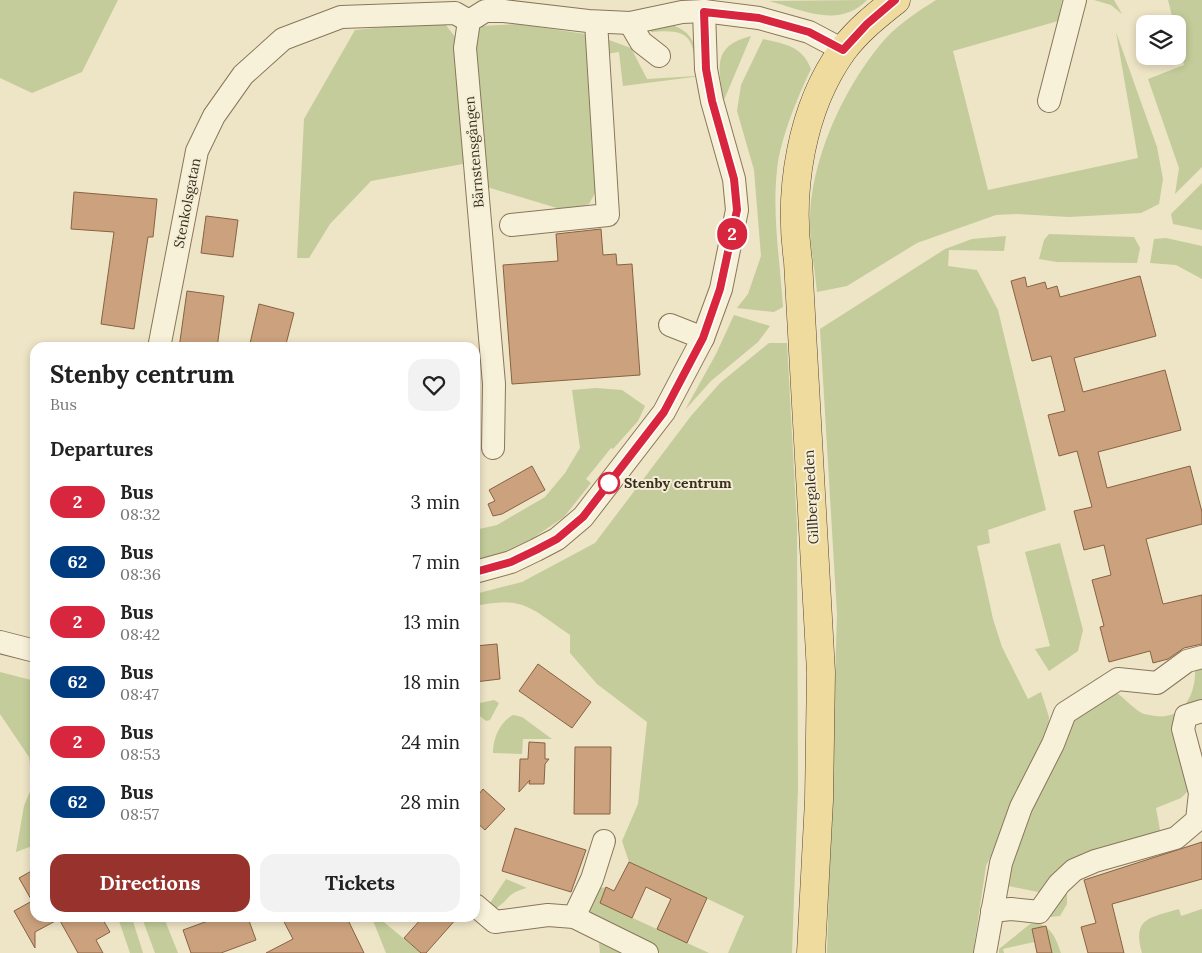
<!DOCTYPE html>
<html lang="en">
<head>
<meta charset="utf-8">
<style>
  :root { --surface:#fff; --page:#f2f2f2; --text:#222; --muted:#767676; --accent:#97322d }
  body { margin:0; font-family:Lora,serif; background:var(--page); color:var(--text); height:100vh; display:flex; flex-direction:column; font-size:19px; white-space:nowrap }
  * { box-sizing:border-box; margin:0 }
  p { font-size:16px; color:var(--muted) }
  .icon { flex:none; width:28px; height:28px; fill:none; stroke:currentColor; stroke-width:2; stroke-linecap:round; stroke-linejoin:round }
  .map { position:relative; flex:1; overflow:hidden }
  .details { position:absolute; left:30px; top:342px; width:450px; height:580px; display:flex; flex-direction:column; background:var(--surface); border-radius:15px; box-shadow:0 2px 8px #0003 }
  .details>* { flex:none }
  .badge { padding:0 10px; border-radius:16px; font-size:18px; line-height:32px }
  .fabs { position:absolute; left:1136px; top:15px; display:grid; gap:10px }
  .fabs a { display:grid; place-items:center; width:50px; height:50px; border-radius:10px; background:var(--surface); box-shadow:0 2px 8px #0003; font-size:25px }
  .map>.badge { position:absolute; translate:-50% -50%; box-shadow:0 0 0 2px #fff }
  h2 { padding:0 20px; font-size:19px; line-height:45px }
  .round { display:grid; place-items:center; flex:none; width:52px; height:52px; border-radius:15px; background:var(--page) }
  .overview { display:flex; align-items:center; justify-content:space-between; height:85px; padding:0 20px }
  h1 { font-size:24px; font-weight:700; line-height:38px }
  .primary-button { display:flex; gap:10px; margin-top:auto; padding:10px 20px }
  .primary-button a { flex:1; height:58px; border-radius:15px; background:var(--accent); color:#fff; font-size:20px; font-weight:700; line-height:58px; text-align:center }
  .primary-button a+a { background:var(--page); color:var(--text) }
  ul { padding:0; list-style:none }
  li { display:flex; align-items:center; gap:15px; height:60px; padding:0 20px }
  li div { flex:1 }
  li b { display:block; font-size:19px }
  li em { font-style:normal }
  li .badge { min-width:55px; font-weight:700; text-align:center }
  .map>svg:first-child { display:block }
  .green { fill:#c3cc9a }
  .building { fill:#cba27d; stroke:#886242 }
  .lines { fill:none; stroke-linecap:round; stroke-linejoin:round }
  .minor-casing { stroke:#89765c; stroke-width:24 }
  .major-casing { stroke:#574430; stroke-width:29 }
  .minor { stroke:#f8f1da; stroke-width:22 }
  .major { stroke:#f0db9f; stroke-width:28 }
  .line-casing { stroke:#fff; stroke-width:11 }
  .line { stroke:#d7263d; stroke-width:8 }
  .stop-dot { fill:#fff; stroke:#d7263d; stroke-width:2.5 }
  .labels { text-anchor:middle; dominant-baseline:central; stroke-width:4; stroke-linejoin:round; paint-order:stroke }
  .street-label { font-size:14px; fill:#3a2e1f; stroke:#f5eed6 }
  .stop-label { font-size:14px; font-weight:bold; fill:#3a2e1f; stroke:#f5eed6; text-anchor:start }
</style>
</head>
<body>
<div class="map">
<svg width="1202" height="953" viewBox="0 0 1202 953">
  <rect width="100%" height="100%" fill="#eee4c6"/>
  <g class="green">
    <polygon points="0,0 118,0 82,72 32,93 0,78"/>
    <path d="M867,0C839,29 803,10 769,1Z"/>
    <path d="M936,0H1062L1058,21L953,51L988,190L1138,158L1116,32L1157,147L1163,179L1159,204L1141,213L1069,217L1017,214L996,215L917,243L847,286L817,292C815,270 810,247 810,224C809,164 842,91 880,45C894,27 917,12 936,0Z"/>
    <polygon points="1094,0 1114,0 1122,14 1111,5"/>
    <polygon points="1168,0 1202,0 1202,167 1175,194 1179,168 1148,79 1184,65 1178,38 1178,24 1174,24"/>
    <polygon points="418,24 445,24 456,38 468,163 371,181 330,224 309,258 297,258 304,119 355,30"/>
    <polygon points="518,24 585,34 600,184 589,204 567,211 487,187 473,40 482,26"/>
    <path d="M672,25C697,33 697,53 701,76L623,86L619,52L606,54L609,40L631,48L647,79L696,76C694,38 691,28 651,32V29Z"/>
    <path d="M751,36L724,100C718,67 712,46 751,36Z"/>
    <path d="M763,39C785,44 802,46 811,69C798,96 780,139 777,170C772,215 780,261 783,307L774,312L737,308L748,294L761,256L754,170L737,111L741,85Z"/>
    <polygon points="1202,183 1202,230 1173,224 1171,214"/>
    <polygon points="1049,234 1134,237 1140,248 1137,263 1057,262 1039,259 1044,240"/>
    <polygon points="1006,236 1004,251 949,250 948,266 977,270 998,310 1046,510 988,530 990,543 977,546 993,619 1002,647 1028,699 1041,692 1049,717 1048,736 986,866 973,953 827,953 837,614 820,329 945,249 972,239"/>
    <polygon points="1166,238 1202,246 1202,279 1176,265 1150,263 1154,239"/>
    <polygon points="734,315 770,326 758,342 711,381 685,410 716,354"/>
    <path d="M769,343H787L797,526L798,788L792,953H728L744,916L629,862L622,841L638,804L647,722L597,684L570,653V635C530,608 525,596 475,606V594L522,582L595,543L691,416L720,383Z"/>
    <polygon points="596,388 622,390 645,406 638,421 613,449 611,448 586,479 591,483 564,517 521,546 479,561 475,557 475,530 497,525 545,497 565,473 580,448 572,390"/>
    <polygon points="1060,543 1083,630 1078,651 1049,671 1035,649 1050,646 1025,552"/>
    <path d="M1202,668V707L1189,710L1190,789L1181,798L1156,808L1160,830L1156,836L1043,893L999,884L1033,800L1077,710L1116,692C1124,698 1132,707 1140,712C1144,715 1151,715 1156,716C1183,720 1196,694 1195,670Z"/>
    <polygon points="0,672 35,681 35,845 16,852 24,806 33,784 29,757 0,714"/>
    <polygon points="494,700 499,703 490,720 486,721 475,712 475,704"/>
    <path d="M513,715L522,717L552,739H523L522,754L493,753C493,738 500,722 513,715Z"/>
    <path d="M506,879L527,888C506,893 511,899 495,909L490,903Z"/>
    <polygon points="606,887 600,903 709,953 660,953 650,944 594,919 588,910 597,889"/>
    <polygon points="1067,890 1067,904 1060,916 1050,917 1047,909"/>
    <path d="M1179,909L1181,916L1202,909V953H1142C1132,917 1150,918 1179,909Z"/>
    <polygon points="118,918 132,918 143,953 130,953"/>
    <polygon points="142,918 164,918 178,953 155,953"/>
    <polygon points="372,918 379,918 421,953 386,953"/>
    <path d="M1038,923C1053,929 1056,939 1061,953H1052L1046,926L1032,929L1034,942L1003,949L1004,953H999V949L1030,924Z"/>
    <polygon points="599,943 621,953 600,953"/>
  </g>
  <g class="building">
    <polygon points="74,192 157,199 153,237 148,237 134,329 101,324 114,232 71,229"/>
    <polygon points="206,216 238,220 233,257 201,253"/>
    <polygon points="601,229 603,255 616,254 617,265 632,264 640,375 512,384 503,265 558,261 556,234"/>
    <polygon points="1140,276 1156,336 1074,358 1083,392 1165,370 1181,430 1098,452 1107,488 1190,466 1202,512 1202,524 1146,539 1163,604 1202,595 1202,644 1184,648 1168,659 1153,663 1150,651 1109,662 1100,627 1104,626 1092,580 1111,575 1104,545 1084,550 1074,511 1092,507 1077,451 1059,456 1048,415 1065,411 1051,356 1032,361 1011,281 1025,277 1027,287 1045,282 1047,289 1057,286 1060,297"/>
    <polygon points="187,291 224,296 217,348 179,348"/>
    <polygon points="259,304 294,313 285,348 249,348"/>
    <polygon points="532,466 545,490 502,514 493,516 488,504 495,501 489,490"/>
    <polygon points="497,644 500,679 475,682 475,646"/>
    <polygon points="538,664 591,702 572,728 519,691"/>
    <polygon points="529,742 545,743 545,759 549,759 545,764 544,784 529,784 530,780 519,792 520,759 528,759"/>
    <polygon points="575,747 611,747 610,814 574,814"/>
    <polygon points="483,789 505,809 485,830 475,821 475,799"/>
    <polygon points="515,828 586,850 571,892 502,871"/>
    <polygon points="1202,842 1202,879 1112,904 1124,953 1088,953 1081,927 1096,923 1084,880"/>
    <polygon points="629,862 707,898 687,943 657,929 671,899 646,887 632,918 600,903 606,887 614,891"/>
    <polygon points="35,869 35,918 102,918 110,932 96,940 103,953 78,953 59,919 35,932 35,948 14,911 32,901 19,878"/>
    <polygon points="216,918 248,918 256,940 221,953 191,953 183,930"/>
    <polygon points="282,918 347,918 364,953 266,953 293,939"/>
    <polygon points="422,918 457,918 426,953 421,953 404,938"/>
    <polygon points="1046,926 1052,953 1037,953 1032,929"/>
  </g>
  <g class="lines">
    <g class="minor-casing">
      <g id="minor">
        <polyline points="630,23 641,42 659,56"/>
        <polyline points="1049,101 1075,0"/>
        <polyline points="511,225 608,215 596,22"/>
        <polyline points="670,325 703,338"/>
        <polyline points="159,348 197,151 214,116 243,75 283,39 341,17 455,13 469,21"/>
        <polyline points="493,448 494,384 465,48 469,21 485,11 504,11 588,21 630,23 682,12 704,11 759,18 809,32 843,50"/>
        <polyline points="475,572 511,562 536,550 557,539 583,517 664,412 703,338 721,289 737,210 734,179 712,101 706,69 704,11"/>
        <polyline points="0,642 35,651"/>
        <polyline points="475,905 495,922 548,915 574,917 647,953"/>
        <polyline points="992,911 1011,909 1039,912 1059,884 1074,870 1095,861 1176,838 1197,820 1200,793 1183,729 1186,716 1202,711"/>
        <polyline points="574,917 592,879 604,841"/>
        <polyline points="985,953 1001,863 1021,807 1053,744 1065,713 1118,679 1157,683 1187,661 1202,657"/>
      </g>
    </g>
    <g class="major-casing">
      <path id="major" d="M811,953L819,800L821,672L798,261C788,191 801,108 843,50C858,30 877,15 896,0"/>
    </g>
    <use href="#minor" class="minor"/>
    <use href="#major" class="major"/>
  </g>
  <g class="lines">
    <g class="line-casing">
      <polyline id="line" points="475,572 511,562 536,550 557,539 583,517 664,412 703,338 720,289 737,210 734,179 712,101 706,69 704,12 759,18 809,32 843,50 867,24 895,0"/>
    </g>
    <use href="#line" class="line"/>
  </g>
  <circle class="stop-dot" cx="609" cy="483" r="10"/>
  <g class="labels">
    <g class="street-label">
      <text transform="translate(474 152) rotate(-95)">Bärnstensgången</text>
      <text transform="translate(187 203) rotate(-79)">Stenkolsgatan</text>
      <text transform="translate(811 497) rotate(-93)">Gillbergaleden</text>
    </g>
    <g class="stop-label">
      <text x="624" y="483">Stenby centrum</text>
    </g>
  </g>
</svg>
<div class="fabs">
<a><svg class="icon" aria-label="layers" viewBox="0 0 24 24"><path d="M12 4l9 5-9 5-9-5zM3 14l9 5 9-5"/></svg></a>
</div>
<b class="badge" style="left:732px;top:234px;background:#d7263d;color:#fff">2</b>
<section class="details">
<div class="overview"><div><h1>Stenby centrum</h1><p>Bus</p></div><a class="round"><svg class="icon" aria-label="heart" viewBox="0 0 24 24"><path d="M12 20l-8-8c-3-5 5-10 8-4 3-6 11-1 8 4z"/></svg></a></div>
<h2>Departures</h2>
<ul>
<li><span class="badge" style="background:#d7263d;color:#fff">2</span><div><b>Bus</b><p>08:32</p></div><em>3 min</em></li>
<li><span class="badge" style="background:#003b80;color:#fff">62</span><div><b>Bus</b><p>08:36</p></div><em>7 min</em></li>
<li><span class="badge" style="background:#d7263d;color:#fff">2</span><div><b>Bus</b><p>08:42</p></div><em>13 min</em></li>
<li><span class="badge" style="background:#003b80;color:#fff">62</span><div><b>Bus</b><p>08:47</p></div><em>18 min</em></li>
<li><span class="badge" style="background:#d7263d;color:#fff">2</span><div><b>Bus</b><p>08:53</p></div><em>24 min</em></li>
<li><span class="badge" style="background:#003b80;color:#fff">62</span><div><b>Bus</b><p>08:57</p></div><em>28 min</em></li>
</ul>
<div class="primary-button"><a>Directions</a><a>Tickets</a></div>
</section>
</div>
</body>
</html>
